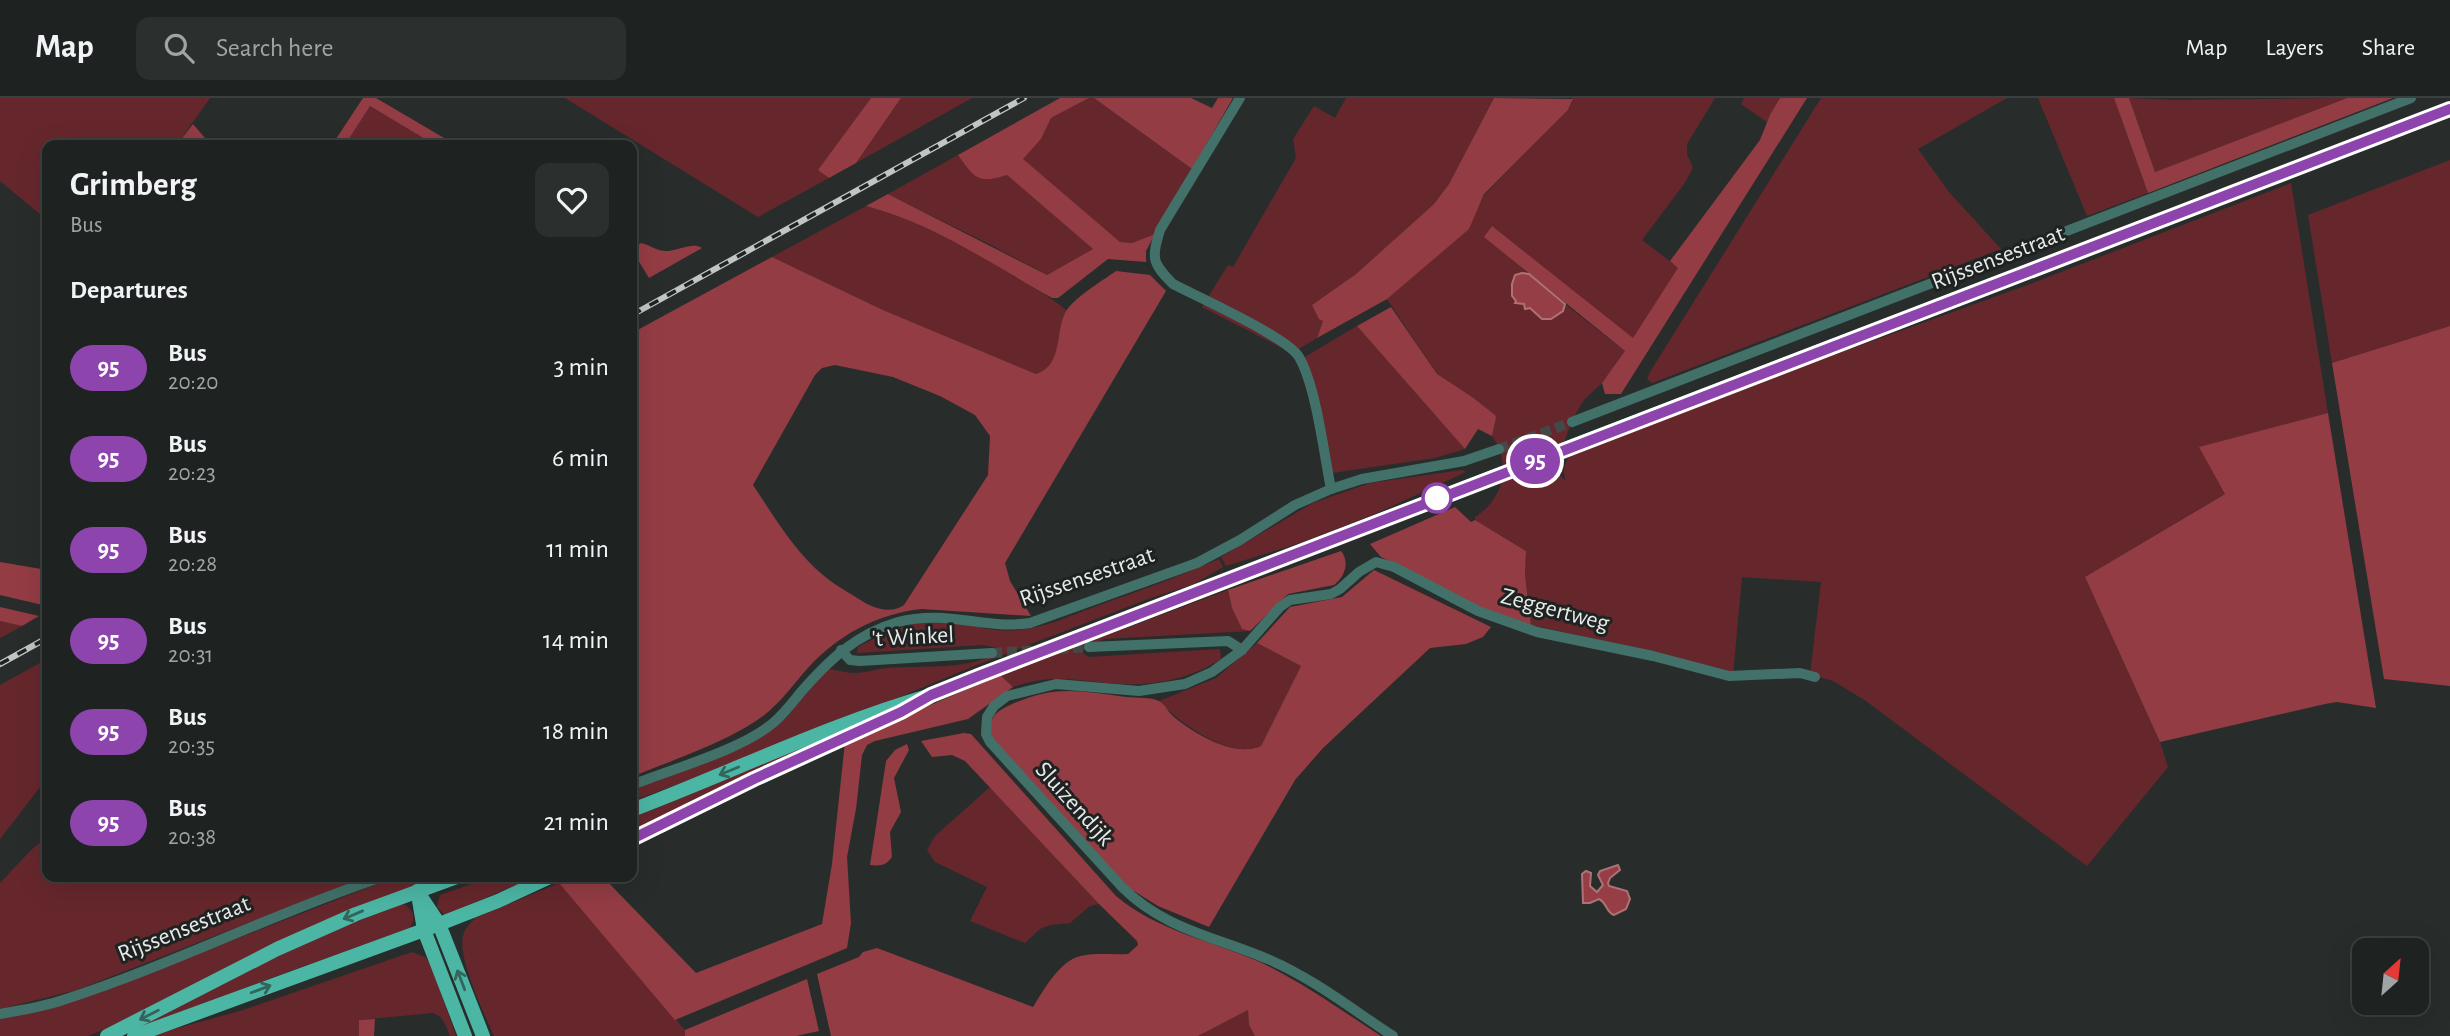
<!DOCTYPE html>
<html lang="en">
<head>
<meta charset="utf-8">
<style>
  :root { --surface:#1e2221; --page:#2b2f2e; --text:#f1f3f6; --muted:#a1a4a5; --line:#3c3f3f }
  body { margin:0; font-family:"Alegreya Sans",sans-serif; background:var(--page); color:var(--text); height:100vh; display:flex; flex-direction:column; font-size:26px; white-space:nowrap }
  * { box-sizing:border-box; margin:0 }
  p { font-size:23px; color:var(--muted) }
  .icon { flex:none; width:38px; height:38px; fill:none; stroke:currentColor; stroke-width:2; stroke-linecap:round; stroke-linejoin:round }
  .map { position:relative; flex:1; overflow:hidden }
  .sheet { position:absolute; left:42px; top:42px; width:595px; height:742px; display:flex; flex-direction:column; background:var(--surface); border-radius:14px; box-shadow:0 7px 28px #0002,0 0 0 2px var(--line) }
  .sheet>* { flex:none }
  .badge { padding:0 14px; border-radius:23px; font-size:24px; line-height:46px }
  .needle { width:46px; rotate:27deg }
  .controls { position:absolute; left:2352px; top:840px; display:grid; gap:14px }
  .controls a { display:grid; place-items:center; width:77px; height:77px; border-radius:14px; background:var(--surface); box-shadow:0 7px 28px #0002,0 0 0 2px var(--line); font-size:35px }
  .map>.badge { position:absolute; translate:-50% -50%; box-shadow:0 0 0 4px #fff }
  h2 { padding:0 28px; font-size:26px; line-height:63px }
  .round { display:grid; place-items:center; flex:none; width:74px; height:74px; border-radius:14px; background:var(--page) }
  .overview { display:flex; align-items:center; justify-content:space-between; height:119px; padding:0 28px }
  h1 { font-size:33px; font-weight:700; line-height:52px }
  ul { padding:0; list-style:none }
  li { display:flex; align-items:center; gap:21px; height:91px; padding:0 28px }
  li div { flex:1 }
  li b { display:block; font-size:26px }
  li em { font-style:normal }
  li .badge { min-width:77px; font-weight:700; text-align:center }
  header { display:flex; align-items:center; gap:42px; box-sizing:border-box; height:98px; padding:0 35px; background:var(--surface); border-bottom:2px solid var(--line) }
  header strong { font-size:33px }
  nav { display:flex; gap:38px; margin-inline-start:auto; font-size:24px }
  .search { width:490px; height:63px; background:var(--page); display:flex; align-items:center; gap:18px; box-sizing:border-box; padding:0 24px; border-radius:14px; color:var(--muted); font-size:26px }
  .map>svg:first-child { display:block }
  .green { fill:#66272c }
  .forest { fill:#943c44; fill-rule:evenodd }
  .water { fill:#963e45; stroke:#ae7276; stroke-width:2 }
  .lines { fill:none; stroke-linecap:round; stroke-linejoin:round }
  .minor-tunnel { stroke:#444948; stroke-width:10; stroke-dasharray:10 5; stroke-linecap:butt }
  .major-tunnel { stroke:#444948; stroke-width:14; stroke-dasharray:14 7; stroke-linecap:butt }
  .minor { stroke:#427169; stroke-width:10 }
  .major { stroke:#4cb6a5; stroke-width:14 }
  .rail-casing { stroke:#c1c5c4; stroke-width:6 }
  .rail { stroke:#1e2322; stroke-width:3.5; stroke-dasharray:10; stroke-linecap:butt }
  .oneway { stroke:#33655d }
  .line-casing { stroke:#fff; stroke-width:16 }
  .line { stroke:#8e44ad; stroke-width:10 }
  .stop-dot { fill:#fff; stroke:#8e44ad; stroke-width:3.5 }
  .labels { text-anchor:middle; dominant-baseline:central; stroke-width:6; stroke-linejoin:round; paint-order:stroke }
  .street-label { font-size:24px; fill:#e6eae9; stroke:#1e2322 }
</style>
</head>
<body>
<header>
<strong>Map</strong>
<div class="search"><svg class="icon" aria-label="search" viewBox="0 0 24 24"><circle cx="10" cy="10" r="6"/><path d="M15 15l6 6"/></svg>Search here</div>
<nav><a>Map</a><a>Layers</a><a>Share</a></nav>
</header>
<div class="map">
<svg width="2450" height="938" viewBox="0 0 2450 938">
  <rect width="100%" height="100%" fill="#282d2c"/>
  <g class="green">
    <polygon points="0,0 210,0 183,38 188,47 47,47 47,122 0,83"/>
    <polygon points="565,0 871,0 819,71 829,80 758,119"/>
    <polygon points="901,0 972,0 856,65"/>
    <polygon points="1089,0 1094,0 1192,71 1155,136 1132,145 1120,144 1022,61 1041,41 1051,20"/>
    <polygon points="1346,0 1494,0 1449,86 1434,106 1356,176 1312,207 1323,223 1317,240 1292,255 1202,209 1228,167 1233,169 1296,60 1293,41 1314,8 1335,20"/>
    <path d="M1572,0H1715L1687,46V56L1693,70L1684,86L1642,142L1679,170L1633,241L1492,128L1485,138L1529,176L1522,175L1512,187L1517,203L1530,210L1543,221C1554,221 1562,217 1565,206L1626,254L1602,285L1584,302L1573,320L1563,347L1558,370L1560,378L1566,383C1561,370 1566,363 1574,351L2030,186L2291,85L2328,315L2200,349L2226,395L2085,479L2160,644L2168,669L2087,768L1866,603L1833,583L1810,576L1821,484L1742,479L1733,577L1631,549L1531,527L1525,477L1526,453L1475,422V419C1504,401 1512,367 1492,338L1496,320L1437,276L1387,201L1478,110L1484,97L1568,12L1572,5Z"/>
    <polygon points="1744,0 1780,0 1767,24 1741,6"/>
    <polygon points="1821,0 2007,0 1918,51 1949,94 2001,151 1652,285 1647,281 1650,274"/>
    <polygon points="2038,0 2114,0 2148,95 2087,118"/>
    <polygon points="2129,0 2175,2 2347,0 2155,74"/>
    <polygon points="370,8 435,47 345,47"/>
    <path d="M958,57C971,76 984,84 1007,77L1093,151L1047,177L993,148L888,96Z"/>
    <polygon points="2450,62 2450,228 2332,265 2308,117"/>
    <path d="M866,108C918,122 962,146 1007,174C1027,186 1048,197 1066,212C1058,233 1063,267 1036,276L883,212L772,159Z"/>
    <polygon points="1357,228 1465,351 1435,360 1332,375 1298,263"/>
    <polygon points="1462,372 1466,374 1375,416 1297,446 1226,468 1221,459 1313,405 1370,385"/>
    <path d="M1219,461L1223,469L1194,486L1148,501L979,566L789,645L632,703V691L764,636L787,619L826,571C836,571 845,575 854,575C865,575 876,571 887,570C915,567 980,574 999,550L982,547L857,555L858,549C882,536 910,523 938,523C965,524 991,535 1018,532C1045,530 1069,518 1094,509C1136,494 1178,479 1219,461Z"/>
    <path d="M1228,492L1232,510L1242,531L1250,533L1104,541L1081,553L1088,559L1220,551L1221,561C1185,584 1146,589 1105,585C1072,581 1045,577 1013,589L1000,577Z"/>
    <polygon points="0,523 22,528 0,540"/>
    <path d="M1257,545L1301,568L1261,648C1229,662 1180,625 1159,603L1216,580Z"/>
    <polygon points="47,561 47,680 0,741 0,587"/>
    <path d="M906,607C815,649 721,687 632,734V721L639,717Z"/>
    <polygon points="990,689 1099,806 1090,808 1070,825 1050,827 1040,831 1025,845 970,823 987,789 935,764 927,752 935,738"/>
    <polygon points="47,739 47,779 365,779 77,892 0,911 0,785 31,752"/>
    <polygon points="395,779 435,779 298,836 122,924 88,938 0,938 0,921 146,876"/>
    <polygon points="492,779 535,779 445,817 437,809 440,797"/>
    <path d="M559,785L685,932V938H494C484,915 458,862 463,838C465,830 470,826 475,820Z"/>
    <polygon points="400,806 406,807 413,815 413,823 410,830 271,880 142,930 140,926 324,835"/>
    <path d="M412,854L425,859L431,867L456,938H450C446,928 444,919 433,915L359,922V938H148L240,913Z"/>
    <polygon points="1248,912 1249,927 1255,938 1198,938"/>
  </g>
  <g class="forest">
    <polygon points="363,0 376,0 456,47 435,47 370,8 345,47 332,47"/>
    <polygon points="871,0 901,0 856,65 829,80 818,72"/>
    <path d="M1060,0H1089L1051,20L1041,41L1023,61L1120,144L1132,145L1155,136L1146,153V164L1108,161L1058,200H1052C991,166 935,126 866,108L888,96L1047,177L1093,151L1007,77C978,86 975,81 958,57Z"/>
    <polygon points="1094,0 1191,0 1212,10 1218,0 1233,0 1192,71"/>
    <polygon points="1494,0 1573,1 1568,12 1484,96 1469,131 1387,201 1317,240 1323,223 1319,221 1312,207 1356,176 1434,106 1449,86"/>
    <polygon points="1780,0 1807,0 1621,296 1605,296 1602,285 1625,253 1484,139 1492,128 1633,240 1678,170 1670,163 1760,42 1770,17"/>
    <polygon points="2114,0 2129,0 2155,74 2347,0 2393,0 2148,95"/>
    <polygon points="193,26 211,47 188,47 183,39"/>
    <path d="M641,145C651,147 657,154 668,153C680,152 693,144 702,150L649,180L632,152Z"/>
    <path d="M772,159L883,212L1036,276C1063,267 1055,236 1065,215C1072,201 1102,183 1116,173L1150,177L1166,193L1005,465L1010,483L1031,518L922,511C876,516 838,537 807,571C792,588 780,605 763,618C728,644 672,662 632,679V235ZM835,267L893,279L940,298L975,317L990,338L988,377L904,507C887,518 869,508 854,498C843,491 832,485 823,477C794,453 773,417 753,387L815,277L822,270Z"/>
    <polygon points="1391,209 1437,276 1472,299 1495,317 1496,320 1492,338 1478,331 1465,351 1357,228"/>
    <polygon points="2450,228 2450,588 2384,581 2332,265"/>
    <polygon points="2328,315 2376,610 2337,604 2325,606 2160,644 2085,479 2225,396 2199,349"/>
    <polygon points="1455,409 1471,424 1475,422 1526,453 1525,477 1531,527 1489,514 1381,459 1370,446"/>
    <path d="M1341,453C1350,464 1345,479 1334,487L1288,496L1250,533L1242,531L1232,510L1228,492Z"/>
    <polygon points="0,464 47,472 47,508 0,497"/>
    <path d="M1374,472L1491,529L1483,539L1466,546L1430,550L1323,650L1295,682L1209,829L1158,808L1129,790L994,645C987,627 989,617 1008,608C1055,586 1079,593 1127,599C1136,600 1151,599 1159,603C1165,606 1169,615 1174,619C1194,636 1235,660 1261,648L1301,568L1257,545L1290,509L1342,499Z"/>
    <polygon points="0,509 39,518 22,528 0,523"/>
    <polygon points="1000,577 1013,589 968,621 875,643 867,647 862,657 856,711 847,759 851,825 847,850 675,922 559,785 573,779 603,779 696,875 822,826 832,766 845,644"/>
    <path d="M964,635L971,636L1116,798C1157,833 1213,843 1262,865C1304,885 1342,913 1381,938H1255L1249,927L1248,912L1198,938H831L817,876L859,859L863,854L877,850L1033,909C1043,893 1058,866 1077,859C1093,854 1112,857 1128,856L1138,847L1137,843L1099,806L965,663L952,657L932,659L921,643Z"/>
    <path d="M907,646L909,652L894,680L901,714L890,734L892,759C885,768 881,768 870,767L886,663L895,652Z"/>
    <polygon points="807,881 819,933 796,938 685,938 685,932"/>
    <polygon points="375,921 374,938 359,938 359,922"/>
  </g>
  <g class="water">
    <polygon points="1522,175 1529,176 1565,206 1563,213 1551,221 1542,221 1530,210 1525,211 1524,206 1515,205 1516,203 1512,198 1512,186 1515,177"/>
    <path d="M1618,767L1620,772L1610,780L1608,785L1609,788L1627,793L1630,801L1626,811L1614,817C1606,814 1607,805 1599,801L1590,805H1583L1582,776L1586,773L1591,775L1590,788L1597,794L1603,787L1598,777L1600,773Z"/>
  </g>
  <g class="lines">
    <g class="minor-tunnel">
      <polyline points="1499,351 1572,324"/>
      <polyline points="1058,551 1089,549"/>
      <polyline points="992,555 1038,552"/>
    </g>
    <polyline class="major-tunnel" points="1503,375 1562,352"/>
    <g class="minor">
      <path d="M1240,0L1160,132C1152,160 1151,164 1173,186C1198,199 1287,239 1299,259C1316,288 1324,356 1331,391"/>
      <polyline points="1572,324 2411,0"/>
      <polyline points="1089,549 1228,543 1242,552"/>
      <polyline points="841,552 850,562 860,563 992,555"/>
      <path d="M632,687C672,671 741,652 773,625C784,616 792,605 801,594C829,562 856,536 898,524C947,511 984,532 1030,525L1197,465L1240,442L1295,407L1331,391L1362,381L1464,363L1499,351"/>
      <path d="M0,916C21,912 43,909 63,902C172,867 274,815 382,779"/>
      <path d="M1393,938C1353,912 1314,881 1270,862C1217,839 1165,832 1122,789L990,644L986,636L987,619L994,608L1007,598L1056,586L1139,593L1185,586L1212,574L1242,552L1280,509L1290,502L1331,496L1340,491L1359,474L1376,464L1394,469L1478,513L1537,534L1653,558L1729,578L1800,575L1815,579"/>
    </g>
    <g class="major">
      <polyline points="1562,352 2450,11"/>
      <path d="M632,712C732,674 828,627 931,597L1503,375"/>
      <polyline points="632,741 754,681 902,613"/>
      <polyline points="417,793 439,826 483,938"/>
      <polyline points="419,802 424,832 465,938"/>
      <polyline points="107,938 277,851 356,816 457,779"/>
      <polyline points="134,938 424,832 498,803 550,779"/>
    </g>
    <g class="rail-casing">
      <g id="rail">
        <polyline points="632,217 1024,0"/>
        <polyline points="0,566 47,540"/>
      </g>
    </g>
    <use href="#rail" class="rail"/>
  </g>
  <defs><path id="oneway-shaft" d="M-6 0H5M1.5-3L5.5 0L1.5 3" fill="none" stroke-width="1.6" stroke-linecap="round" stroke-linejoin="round" transform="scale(1.75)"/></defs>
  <g class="oneway">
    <use href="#oneway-shaft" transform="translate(729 673) rotate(158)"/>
    <use href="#oneway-shaft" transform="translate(353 817) rotate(157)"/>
    <use href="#oneway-shaft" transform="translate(461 882) rotate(-111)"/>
    <use href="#oneway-shaft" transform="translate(261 891) rotate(-21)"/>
    <use href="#oneway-shaft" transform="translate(149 917) rotate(153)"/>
  </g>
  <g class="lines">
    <g class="line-casing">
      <polyline id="line" points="632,741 754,681 901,614 931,597 981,577 2450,11"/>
    </g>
    <use href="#line" class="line"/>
  </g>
  <circle class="stop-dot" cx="1437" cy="400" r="14"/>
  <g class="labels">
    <g class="street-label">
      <text transform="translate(1998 160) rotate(-21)">Rijssensestraat</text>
      <text transform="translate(1087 479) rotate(-19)">Rijssensestraat</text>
      <text transform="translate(1555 512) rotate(15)">Zeggertweg</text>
      <text transform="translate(913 539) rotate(-3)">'t Winkel</text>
      <text transform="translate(1074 706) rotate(48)">Sluizendijk</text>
      <text transform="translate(184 831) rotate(-22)">Rijssensestraat</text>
    </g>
  </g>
</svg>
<div class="controls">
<a><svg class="needle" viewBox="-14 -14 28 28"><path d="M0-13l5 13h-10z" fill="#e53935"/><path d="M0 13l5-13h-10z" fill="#a1a4a5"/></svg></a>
</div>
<b class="badge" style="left:1535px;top:363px;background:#8e44ad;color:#fff">95</b>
<section class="sheet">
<div class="overview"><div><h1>Grimberg</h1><p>Bus</p></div><a class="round"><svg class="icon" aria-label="heart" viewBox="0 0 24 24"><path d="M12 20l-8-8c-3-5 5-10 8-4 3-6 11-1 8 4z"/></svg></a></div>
<h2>Departures</h2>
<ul>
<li><span class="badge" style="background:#8e44ad;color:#fff">95</span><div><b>Bus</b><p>20:20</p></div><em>3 min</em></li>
<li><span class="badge" style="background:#8e44ad;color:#fff">95</span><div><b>Bus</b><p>20:23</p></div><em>6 min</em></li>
<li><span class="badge" style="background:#8e44ad;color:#fff">95</span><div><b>Bus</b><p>20:28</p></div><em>11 min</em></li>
<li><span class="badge" style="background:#8e44ad;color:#fff">95</span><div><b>Bus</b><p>20:31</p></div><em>14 min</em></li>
<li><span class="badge" style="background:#8e44ad;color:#fff">95</span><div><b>Bus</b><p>20:35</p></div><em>18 min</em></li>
<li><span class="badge" style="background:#8e44ad;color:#fff">95</span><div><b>Bus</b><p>20:38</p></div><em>21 min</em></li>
</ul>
</section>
</div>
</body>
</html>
